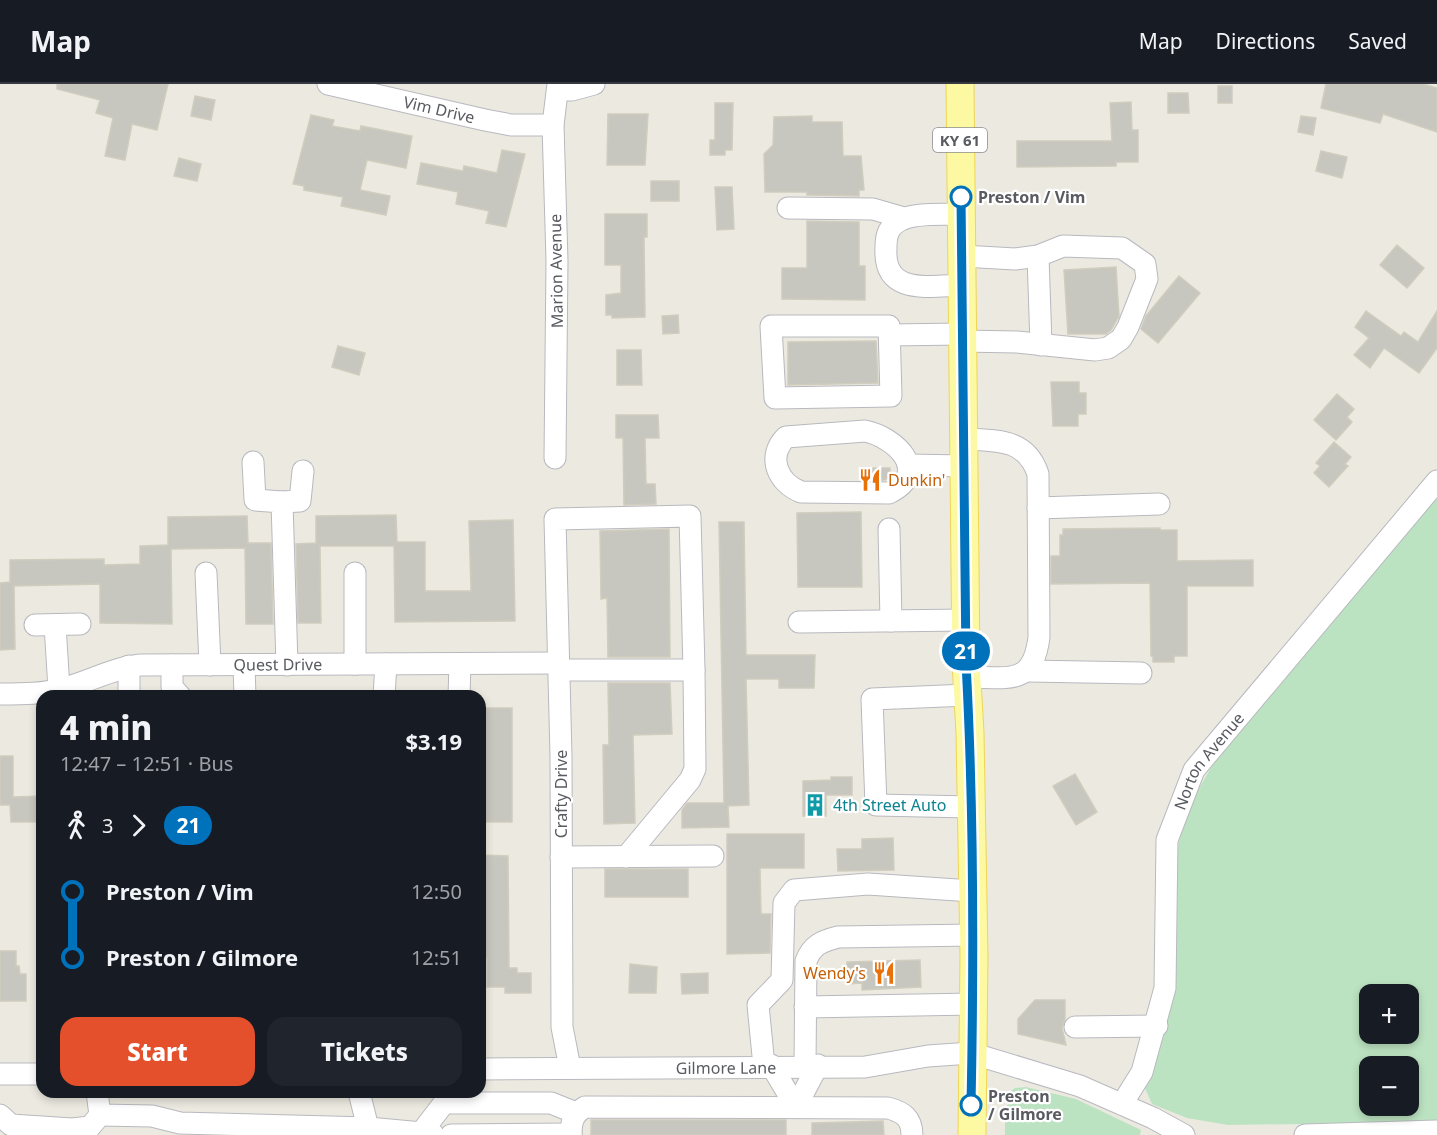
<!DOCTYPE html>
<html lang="en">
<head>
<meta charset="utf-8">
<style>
  :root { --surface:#171b24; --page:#20242c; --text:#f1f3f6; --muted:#9ea1a6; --line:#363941; --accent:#e5502c }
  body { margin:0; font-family:"Noto Sans",sans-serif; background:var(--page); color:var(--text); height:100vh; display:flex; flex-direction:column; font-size:22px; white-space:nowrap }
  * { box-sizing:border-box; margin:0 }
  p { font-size:20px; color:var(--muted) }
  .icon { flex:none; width:33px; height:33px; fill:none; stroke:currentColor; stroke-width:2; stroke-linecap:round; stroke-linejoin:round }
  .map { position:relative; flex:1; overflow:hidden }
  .panel { position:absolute; left:36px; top:606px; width:450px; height:408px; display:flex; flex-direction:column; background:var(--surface); border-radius:18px; box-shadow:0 3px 9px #0003 }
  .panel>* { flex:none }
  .badge { padding:0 12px; border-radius:20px; font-size:21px; line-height:39px }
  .fabs { position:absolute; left:1359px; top:900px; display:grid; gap:12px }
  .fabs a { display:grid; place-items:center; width:60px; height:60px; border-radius:12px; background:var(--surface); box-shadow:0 3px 9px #0003; font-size:30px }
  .map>.badge { position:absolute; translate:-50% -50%; box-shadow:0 0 0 3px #fff }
  .legs { display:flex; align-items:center; gap:9px; height:66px; padding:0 24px; font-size:20px }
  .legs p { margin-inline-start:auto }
  .overview { display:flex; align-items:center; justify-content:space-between; height:102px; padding:0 24px }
  h1 { font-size:33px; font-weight:800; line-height:45px }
  .button { display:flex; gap:12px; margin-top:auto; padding:12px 24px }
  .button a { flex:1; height:69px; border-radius:18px; background:var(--accent); color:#fff; font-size:24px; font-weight:800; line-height:69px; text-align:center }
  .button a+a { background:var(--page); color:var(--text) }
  ul { padding:0 24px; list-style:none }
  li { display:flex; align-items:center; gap:21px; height:66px; font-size:22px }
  li i { display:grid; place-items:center; width:9px; height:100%; margin:0 8px; background:currentColor }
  li i::after { content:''; width:15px; height:15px; margin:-8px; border:4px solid; border-radius:50%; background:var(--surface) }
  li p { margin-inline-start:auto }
  li:first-child i { background:linear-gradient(#0000 50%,currentColor 0) }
  li:last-child i { background:linear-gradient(currentColor 50%,#0000 0) }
  header { display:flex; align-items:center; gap:36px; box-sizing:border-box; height:84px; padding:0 30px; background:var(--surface); border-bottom:2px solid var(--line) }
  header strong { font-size:28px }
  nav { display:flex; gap:33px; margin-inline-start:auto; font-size:21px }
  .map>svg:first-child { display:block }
  .green { fill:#bce3c1; fill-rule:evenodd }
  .building { fill:#c8c7bf; stroke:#d0cdbe; stroke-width:1.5 }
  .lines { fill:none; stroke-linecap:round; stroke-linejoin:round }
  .minor-casing { stroke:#b8b9bf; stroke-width:23 }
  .major-casing { stroke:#eed556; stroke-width:29 }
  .minor { stroke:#fff; stroke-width:21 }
  .major { stroke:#fdf9a3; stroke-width:27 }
  .line-1-casing { stroke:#fff; stroke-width:14 }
  .line-1 { stroke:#0072bc; stroke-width:9 }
  .stop-1-dot { fill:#fff; stroke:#0072bc; stroke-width:3 }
  .labels { text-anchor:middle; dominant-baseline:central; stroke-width:4.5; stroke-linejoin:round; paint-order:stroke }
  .shield { fill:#fff; stroke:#8b8c90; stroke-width:1.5 }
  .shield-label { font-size:15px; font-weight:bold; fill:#595b61 }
  .street-label { font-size:16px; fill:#595b61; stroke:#fff }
  .stop-label { font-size:16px; font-weight:bold; fill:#595b61; stroke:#fff; text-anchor:start }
  .food-label { font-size:16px; fill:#c56008; stroke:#fff; text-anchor:start }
  .culture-label { font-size:16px; fill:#0d838f; stroke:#fff; text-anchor:start }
</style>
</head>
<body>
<header>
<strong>Map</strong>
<nav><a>Map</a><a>Directions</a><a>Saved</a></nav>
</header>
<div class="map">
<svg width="1437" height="1051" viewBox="0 0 1437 1051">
  <rect width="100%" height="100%" fill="#eceae0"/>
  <g class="green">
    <path d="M1437,410V1038L1228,1041L1187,1034L1152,1020L1144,1002L1165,949L1173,908C1174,859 1168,797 1181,750C1200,681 1254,627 1299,574C1345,519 1391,465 1437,410ZM1370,910H1408V950H1370ZM1370,982H1408V1022H1370Z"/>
    <polygon points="1026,1003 1076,1015 1141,1046 1140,1051 1005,1051 1005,1023 1022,1011 1022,1006 1005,1018 1005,1011 1015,1004"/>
  </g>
  <g class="building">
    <polygon points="57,0 168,0 157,46 132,40 125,76 105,72 113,34 96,29 100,16 57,5"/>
    <polygon points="1326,0 1423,0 1437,4 1437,48 1383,30 1380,39 1321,24"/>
    <rect x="1218" y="2" width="14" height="17"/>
    <polygon points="1168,9 1188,9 1189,29 1168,29"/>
    <polygon points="195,12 215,16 211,36 191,32"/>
    <polygon points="1131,18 1132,46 1138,46 1138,78 1116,78 1116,82 1017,83 1017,57 1112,57 1110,19"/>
    <polygon points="715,19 733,19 732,66 725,66 725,71 710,71 710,56 715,56"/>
    <polygon points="608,30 648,30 645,81 607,81"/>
    <polygon points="311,31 334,36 332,42 360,47 361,42 412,52 406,84 367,76 360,106 390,112 386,131 341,122 343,113 304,106 304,102 293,100"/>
    <polygon points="812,32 812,38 842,38 843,72 861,72 864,106 859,106 859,112 807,111 807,108 765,108 764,70 773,61 774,33"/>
    <polygon points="1301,32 1316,34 1313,51 1298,48"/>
    <polygon points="502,66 525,70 506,143 486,139 489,127 456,120 458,108 417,100 421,79 463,87 464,82 497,89"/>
    <polygon points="1321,67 1347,73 1342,94 1316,87"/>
    <polygon points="179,74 201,80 197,97 174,92"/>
    <rect x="651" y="97" width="28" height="20"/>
    <polygon points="715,103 732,103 734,145 717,146"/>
    <polygon points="605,130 647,130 647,153 644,153 645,233 612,234 612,231 606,231 606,211 621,209 621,181 605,181"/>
    <polygon points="807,137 859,138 859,182 865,182 865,216 782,215 782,184 807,184"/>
    <polygon points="1397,161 1424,184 1407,204 1380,181"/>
    <polygon points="1116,183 1119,232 1111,246 1106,250 1068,250 1064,186"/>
    <polygon points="1179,192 1200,209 1158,259 1141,245 1146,232"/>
    <polygon points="1366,227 1401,252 1404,248 1418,258 1437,227 1437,264 1419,289 1384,264 1370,284 1354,271 1369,254 1355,243"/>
    <polygon points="678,231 679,249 663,250 662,232"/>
    <polygon points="876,257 878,299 788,301 788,258"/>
    <polygon points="338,262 365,269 359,291 332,283"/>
    <polygon points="617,266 641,266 642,301 617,301"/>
    <polygon points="1051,298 1079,298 1079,309 1086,309 1086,330 1078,330 1078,342 1053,342"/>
    <polygon points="1337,310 1354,325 1347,333 1352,338 1336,356 1314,336"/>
    <polygon points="616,331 658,331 659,354 645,354 646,400 655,400 656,420 624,421 623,354 616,354"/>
    <polygon points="1334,358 1351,373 1345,380 1348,382 1329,403 1314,389 1320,382 1316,379"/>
    <polygon points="870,384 890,384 890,393 885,396 870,396"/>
    <polygon points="861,428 862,503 798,503 797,429"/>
    <polygon points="396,431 397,458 425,458 425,507 471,507 469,437 513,436 515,537 395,538 394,462 320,462 321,539 298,539 296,460 316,459 316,432"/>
    <polygon points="247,432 248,459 271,459 273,540 246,540 245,464 171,465 172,540 100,539 100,500 14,502 15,565 0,566 0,499 10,498 10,476 104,475 104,481 140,480 140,462 168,461 168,433"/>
    <polygon points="719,438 744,438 746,571 815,571 814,604 779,604 779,595 746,595 749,721 728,722 729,743 682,744 682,726 687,719 724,719"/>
    <polygon points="1160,444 1160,446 1177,446 1177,477 1253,476 1253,502 1187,502 1187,572 1174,572 1174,578 1153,578 1153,572 1151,572 1150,499 1051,500 1051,472 1060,472 1060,451 1063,451 1063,445"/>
    <polygon points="669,445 670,573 608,573 607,514 601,515 600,447"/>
    <polygon points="608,599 670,599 672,650 633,651 635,739 604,740 603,661 609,661"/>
    <rect x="480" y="624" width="32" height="114"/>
    <polygon points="0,672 13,672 13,713 42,712 42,738 11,738 10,721 0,721"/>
    <polygon points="1075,690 1097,728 1076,741 1053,702"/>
    <polygon points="831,693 852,693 852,711 826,711 826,732 803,732 803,697 831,696"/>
    <polygon points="727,750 804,750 804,784 760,784 761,830 771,830 770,869 727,870"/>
    <polygon points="893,754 894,786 838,787 837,765 862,765 862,755"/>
    <polygon points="481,771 508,772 509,884 517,884 517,889 531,889 531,909 505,909 505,903 487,903 487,874 481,874"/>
    <rect x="605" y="785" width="83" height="28"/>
    <polygon points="0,867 16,867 16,882 19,882 20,890 26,890 26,917 0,917"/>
    <polygon points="920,876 921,903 862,906 862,899 847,900 847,878"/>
    <polygon points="630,880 657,883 656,909 629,909"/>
    <polygon points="708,889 708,909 682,910 681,890"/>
    <polygon points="1035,916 1065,916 1065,935 1062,944 1066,961 1018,950 1018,935"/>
    <rect x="591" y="1036" width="195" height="15"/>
    <polygon points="883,1037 884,1051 812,1051 812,1039"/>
  </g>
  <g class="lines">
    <g class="minor-casing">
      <g id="minor">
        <path id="s1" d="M328,0L485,36L511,41H553"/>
        <polyline points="559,6 572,6 594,0"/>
        <polyline points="788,124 873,125 904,134"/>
        <path d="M961,130C944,131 916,128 901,136C889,142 886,150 886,163C883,212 928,202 962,201"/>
        <polyline points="962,172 1015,175 1038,172 1063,162 1122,164 1145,180 1147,195 1128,243 1121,255 1108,264 1095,266 1017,258 962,257"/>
        <polyline points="1038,172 1041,261"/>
        <polygon points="771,242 889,242 891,312 775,314"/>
        <polyline points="889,251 962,250"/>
        <path d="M865,347C895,353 932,388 889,409L801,408C778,399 766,373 786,353Z"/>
        <path d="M964,355C997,357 1026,354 1038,390L1039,553C1033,603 1008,593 967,593"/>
        <polyline points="555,374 557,177 553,41 558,0"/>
        <polyline points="253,378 255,416 282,418 287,581"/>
        <polyline points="908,381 964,382"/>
        <polyline points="282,418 300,417 303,387"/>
        <polyline points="1038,424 1159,420"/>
        <polyline points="889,445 891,537"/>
        <polyline points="206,489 210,581"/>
        <polyline points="355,489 355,580"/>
        <polyline points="799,538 966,536"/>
        <polyline points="35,541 80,540"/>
        <polyline points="55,541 59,605"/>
        <polyline points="172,581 172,603 180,612"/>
        <polyline points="244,581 245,612"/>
        <polyline points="129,582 129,612"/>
        <polyline points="559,586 694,586 695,685 690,696 626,773"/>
        <polyline points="1028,587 1141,589"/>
        <path id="s2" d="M0,610C22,610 44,610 65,604C91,597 113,584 140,581L559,579"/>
        <polyline points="968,611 872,615 876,721 971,723"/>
        <polyline points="384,612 386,580"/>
        <polyline points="459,612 460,580"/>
        <polyline points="561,773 713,772"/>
        <polyline points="805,923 973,920"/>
        <polyline points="1075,943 1157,942"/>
        <polyline points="771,981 796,1023"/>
        <path d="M805,981L806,877C812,861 822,857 838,853L974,851"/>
        <polyline points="764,982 758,921 782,896 784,819 794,806 868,800 972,807"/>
        <polyline points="570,984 562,943 561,672 555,435 690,432 694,586"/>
        <path id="s3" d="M480,985L865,983L928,972L971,969L1080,1002L1153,1034L1184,1051"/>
        <polyline points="0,990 42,990"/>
        <polyline points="97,1008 100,1031 152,1032 180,1039 368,1044 359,1008"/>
        <path id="s4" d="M1122,1020L1142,988L1165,904L1167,756L1194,686L1437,397"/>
        <polyline points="796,1023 818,981"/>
        <polyline points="0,1031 11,1041 72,1045 90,1043 100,1031"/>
        <polyline points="368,1044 433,1050"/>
        <polyline points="421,1049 444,1019 551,1019 576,1029"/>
        <polyline points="451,1051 571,1050"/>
        <path d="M571,1051C571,1038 573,1030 585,1023L888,1024C903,1028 912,1034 912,1051"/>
        <polyline points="1305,1051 1437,1047"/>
      </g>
    </g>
    <g class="major-casing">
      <polyline id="major" points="960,0 966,579 970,649 974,872 972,1051"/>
    </g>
    <use href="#minor" class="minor"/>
    <use href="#major" class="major"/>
  </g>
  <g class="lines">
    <g class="line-1-casing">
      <path id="line-1" d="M961,113L966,579C974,726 974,874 971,1021"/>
    </g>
    <use href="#line-1" class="line-1"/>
  </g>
  <defs>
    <g id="restaurant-bare" transform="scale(1.8)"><path d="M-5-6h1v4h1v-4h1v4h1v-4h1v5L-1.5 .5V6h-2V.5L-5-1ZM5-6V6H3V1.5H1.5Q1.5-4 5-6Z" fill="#e8710a" stroke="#fff" stroke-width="2.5" paint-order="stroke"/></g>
    <g id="building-bare" transform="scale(1.8)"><path d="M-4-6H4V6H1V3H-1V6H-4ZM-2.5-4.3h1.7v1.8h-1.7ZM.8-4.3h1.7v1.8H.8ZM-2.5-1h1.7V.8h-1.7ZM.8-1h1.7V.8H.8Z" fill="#0f9aa8" stroke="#fff" stroke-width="2.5" paint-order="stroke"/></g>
  </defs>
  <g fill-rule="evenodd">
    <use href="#restaurant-bare" x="870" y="396"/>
    <use href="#building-bare" x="815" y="721"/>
    <use href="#restaurant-bare" x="884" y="889"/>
  </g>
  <g class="stop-1-dot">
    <circle cx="961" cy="113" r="10"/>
    <circle cx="971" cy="1021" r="10"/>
  </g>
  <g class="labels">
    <rect class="shield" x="933" y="44" width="54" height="24" rx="4.5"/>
    <g class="shield-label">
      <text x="960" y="56">KY 61</text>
    </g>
    <g class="street-label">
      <text stroke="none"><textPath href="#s1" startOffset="114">Vim Drive</textPath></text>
      <text transform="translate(556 187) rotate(-91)">Marion Avenue</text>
      <text stroke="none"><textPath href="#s2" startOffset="282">Quest Drive</textPath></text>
      <text stroke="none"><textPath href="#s4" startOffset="363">Norton Avenue</textPath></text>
      <text transform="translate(561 710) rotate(-90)">Crafty Drive</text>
      <text stroke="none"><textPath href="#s3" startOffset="246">Gilmore Lane</textPath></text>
    </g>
    <g class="stop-label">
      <text x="978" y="113">Preston / Vim</text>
      <text x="988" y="1012">Preston<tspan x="988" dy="18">/ Gilmore</tspan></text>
    </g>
    <g class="food-label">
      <text x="888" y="396">Dunkin'</text>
      <text x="866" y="889" text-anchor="end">Wendy's</text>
    </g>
    <g class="culture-label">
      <text x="833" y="721">4th Street Auto</text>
    </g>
  </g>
</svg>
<div class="fabs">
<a>+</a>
<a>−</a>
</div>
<b class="badge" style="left:966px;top:567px;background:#0072bc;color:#fff">21</b>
<section class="panel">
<div class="overview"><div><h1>4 min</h1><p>12:47 – 12:51 · Bus</p></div><b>$3.19</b></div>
<div class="legs"><svg class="icon" aria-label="walk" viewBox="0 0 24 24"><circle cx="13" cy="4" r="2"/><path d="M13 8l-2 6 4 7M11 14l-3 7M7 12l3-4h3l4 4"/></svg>3<svg class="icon" aria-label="forward" viewBox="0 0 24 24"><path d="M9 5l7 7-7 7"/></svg><b class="badge" style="background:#0072bc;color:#fff">21</b></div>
<ul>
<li><i style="color:#0072bc"></i><b>Preston / Vim</b><p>12:50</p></li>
<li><i style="color:#0072bc"></i><b>Preston / Gilmore</b><p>12:51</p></li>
</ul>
<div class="button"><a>Start</a><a>Tickets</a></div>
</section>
</div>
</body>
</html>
